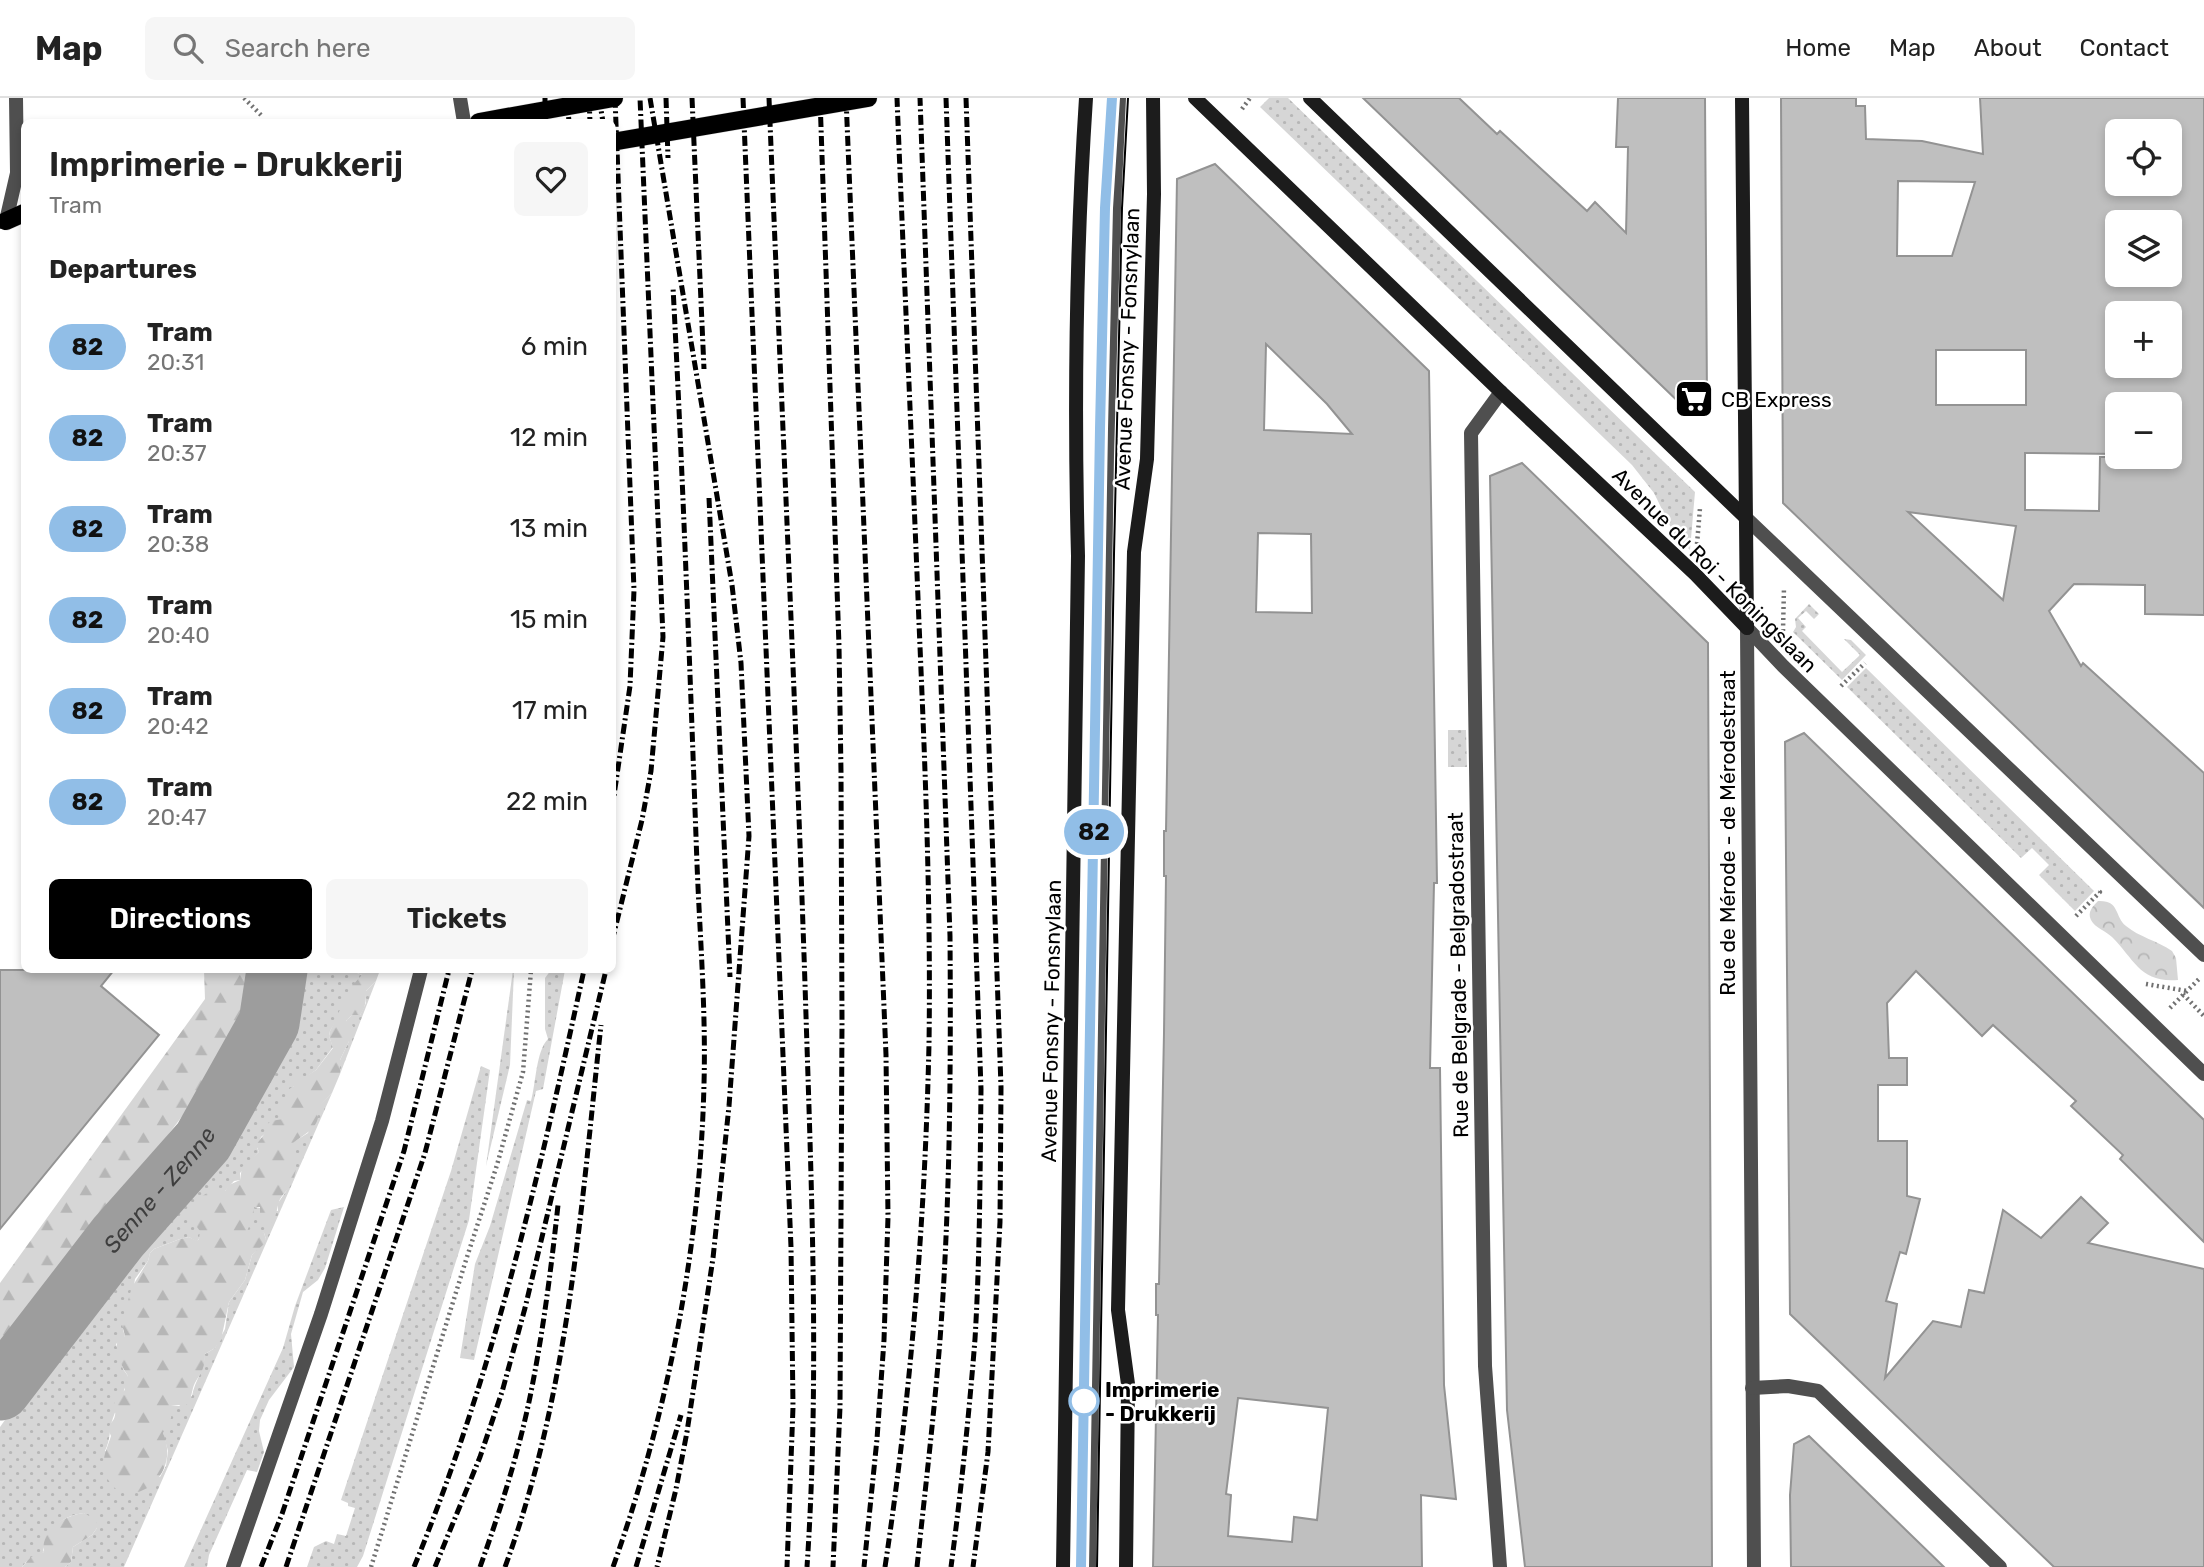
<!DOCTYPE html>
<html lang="en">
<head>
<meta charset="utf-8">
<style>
  :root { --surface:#fff; --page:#f6f6f6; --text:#222; --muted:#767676; --line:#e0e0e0; --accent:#000 }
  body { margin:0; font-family:Rubik,sans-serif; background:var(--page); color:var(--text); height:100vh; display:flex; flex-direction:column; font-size:26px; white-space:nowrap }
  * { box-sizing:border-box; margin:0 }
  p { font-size:23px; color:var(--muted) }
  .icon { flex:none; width:38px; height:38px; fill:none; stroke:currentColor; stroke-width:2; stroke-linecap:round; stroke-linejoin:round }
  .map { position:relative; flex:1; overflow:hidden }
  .side { position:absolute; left:21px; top:21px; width:595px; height:854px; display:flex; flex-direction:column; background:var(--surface); border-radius:10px; box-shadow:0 4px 10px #0003 }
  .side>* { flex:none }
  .badge { padding:0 14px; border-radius:23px; font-size:24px; line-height:46px }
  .controls { position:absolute; left:2105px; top:21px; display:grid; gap:14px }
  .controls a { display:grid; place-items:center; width:77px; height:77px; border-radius:10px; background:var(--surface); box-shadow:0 4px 10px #0003; font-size:35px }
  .map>.badge { position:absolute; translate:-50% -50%; box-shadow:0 0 0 4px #fff }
  h2 { padding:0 28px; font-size:26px; line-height:63px }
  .round { display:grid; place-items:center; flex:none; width:74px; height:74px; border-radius:10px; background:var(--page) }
  .headline { display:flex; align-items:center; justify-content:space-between; height:119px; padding:0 28px }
  h1 { font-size:33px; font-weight:600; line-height:52px }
  .primary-button { display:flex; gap:14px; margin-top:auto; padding:14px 28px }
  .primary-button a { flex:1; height:80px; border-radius:10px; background:var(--accent); color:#fff; font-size:28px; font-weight:600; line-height:80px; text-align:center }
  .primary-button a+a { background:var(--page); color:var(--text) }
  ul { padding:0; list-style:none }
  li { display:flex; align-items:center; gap:21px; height:91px; padding:0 28px }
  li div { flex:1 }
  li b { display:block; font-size:26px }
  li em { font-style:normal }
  li .badge { min-width:77px; font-weight:700; text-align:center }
  header { display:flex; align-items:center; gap:42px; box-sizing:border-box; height:98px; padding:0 35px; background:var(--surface); border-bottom:2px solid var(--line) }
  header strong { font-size:33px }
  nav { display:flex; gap:38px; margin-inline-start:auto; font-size:24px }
  .search { width:490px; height:63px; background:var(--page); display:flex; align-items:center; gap:18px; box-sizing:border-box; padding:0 24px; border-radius:10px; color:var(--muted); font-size:26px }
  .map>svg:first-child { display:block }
  .grass { fill:url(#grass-dots) }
  .forest { fill:url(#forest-firs) }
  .park { fill:url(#park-crowns) }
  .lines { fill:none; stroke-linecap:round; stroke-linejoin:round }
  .river { stroke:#9d9d9d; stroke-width:61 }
  .building { fill:#bfbfbf; stroke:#939393; stroke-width:2; fill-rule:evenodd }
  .primary-casing { stroke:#dbdbdb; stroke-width:19 }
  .path { stroke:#717171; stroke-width:4.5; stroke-dasharray:2 3.5; stroke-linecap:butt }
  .service { stroke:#4f4f4f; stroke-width:14 }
  .minor { stroke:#4f4f4f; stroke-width:14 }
  .tertiary { stroke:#4f4f4f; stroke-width:14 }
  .secondary { stroke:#1c1c1c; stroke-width:14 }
  .primary { stroke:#000; stroke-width:18 }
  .tram { stroke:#000; stroke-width:2 }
  .rail { stroke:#000; stroke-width:5; stroke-dasharray:10 3.5 2 3.5; stroke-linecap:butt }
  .line-casing { stroke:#fff; stroke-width:16 }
  .line { stroke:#91bee7; stroke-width:10 }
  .stop-dot { fill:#fff; stroke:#91bee7; stroke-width:3.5 }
  .labels { text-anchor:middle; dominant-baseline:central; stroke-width:5; stroke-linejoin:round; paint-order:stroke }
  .street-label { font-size:21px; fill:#000; stroke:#fff }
  .poi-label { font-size:21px; fill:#000; stroke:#fff; text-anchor:start }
  .stop-label { font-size:21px; font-weight:bold; fill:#000; stroke:#fff; text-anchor:start }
  .water-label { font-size:23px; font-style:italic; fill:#3e3e3e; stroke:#fff }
</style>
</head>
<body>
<header>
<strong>Map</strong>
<div class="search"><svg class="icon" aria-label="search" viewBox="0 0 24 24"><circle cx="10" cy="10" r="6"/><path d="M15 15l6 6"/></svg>Search here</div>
<nav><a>Home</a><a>Map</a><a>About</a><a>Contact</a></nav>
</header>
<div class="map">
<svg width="2204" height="1469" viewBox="0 0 2204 1469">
  <defs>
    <pattern id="grass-dots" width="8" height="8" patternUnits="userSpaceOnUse" patternTransform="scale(1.75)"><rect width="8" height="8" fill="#d6d6d6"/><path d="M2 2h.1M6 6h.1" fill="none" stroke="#b6b6b6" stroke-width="1.8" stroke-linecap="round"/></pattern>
    <pattern id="forest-firs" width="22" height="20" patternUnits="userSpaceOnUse" patternTransform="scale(1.75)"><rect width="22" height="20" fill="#d6d6d6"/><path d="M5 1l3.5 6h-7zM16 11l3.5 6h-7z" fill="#b6b6b6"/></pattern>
    <pattern id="park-crowns" width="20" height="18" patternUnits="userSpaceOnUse" patternTransform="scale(1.75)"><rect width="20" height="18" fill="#d6d6d6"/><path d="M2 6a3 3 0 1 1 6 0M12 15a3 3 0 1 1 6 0" fill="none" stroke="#b6b6b6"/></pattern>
  </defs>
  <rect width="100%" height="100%" fill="#fff"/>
  <g class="grass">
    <polygon points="1269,0 1288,0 1695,394 1690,452 1674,436 1654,395 1632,367 1260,9"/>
    <polygon points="1809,506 1819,516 1814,521 1806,513 1798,520 1806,529 1802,533 1842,574 1860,557 1844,541 1851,542 1866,557 1842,582 1793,534 1796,529 1795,521"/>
    <polygon points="1866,570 2094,793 2075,813 2039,777 2049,767 2032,750 2021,760 1847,589"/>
    <polygon points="1448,632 1466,632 1467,669 1448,669"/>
    <path d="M301,872H350L362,877L330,933L329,938L333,949L316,972L294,988L287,999L283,1021L261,1039L257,1050L259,1054L240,1075V1082L234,1083L225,1093L200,1133L201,1137L197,1144L189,1139L180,1141L154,1151L150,1155L148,1163L135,1181L128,1225L123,1232L125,1238L116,1246L123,1271L128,1278C125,1294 118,1306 113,1320C109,1330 111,1341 105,1353L160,1379L166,1368L168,1353L163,1335L171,1307L179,1308L192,1298C195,1282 204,1273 205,1256L215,1250L225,1231L229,1204L245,1182L252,1157L266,1141L264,1135L247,1132L254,1115V1109L278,1113V1105L287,1092L292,1045L308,1035L316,1010L332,995L124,1469H65L71,1464L73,1449L92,1437L97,1430L84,1415C60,1418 50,1431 43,1452L44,1454L26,1464L22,1469H0V1329L107,1179L140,1156L269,978C286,943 299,910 301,872Z"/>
    <polygon points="513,872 514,872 510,967 486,1068"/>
    <path d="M551,872H565L543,991L536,993L474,1262L460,1260L475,1166L490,1128L527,1002L531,1003C536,985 536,953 548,941L545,931V880Z"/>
    <polygon points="376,883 340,976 340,962 349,943 346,923 352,917 360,917 366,905 366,893"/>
    <polygon points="481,968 490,972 469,1122 363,1458 357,1469 307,1469 314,1449 326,1443 334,1446 337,1436 346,1438 355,1410 348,1408 348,1405 341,1402 451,1073"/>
    <polygon points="344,1109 325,1170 318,1182 303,1194 291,1236 294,1269 269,1302 260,1322 259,1333 264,1354 257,1374 247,1372 209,1457 207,1469 184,1469 283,1250 295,1208 331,1112"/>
  </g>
  <g class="forest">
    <polygon points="204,872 251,872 244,909 216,973 0,1261 0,1185 205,901"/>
    <path d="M350,872H380L376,883L366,893C366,903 366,909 360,917H352L346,923L353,928L352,937L340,962V976L332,995L317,1010C323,1028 305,1036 293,1045C296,1060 299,1076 289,1090C285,1095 280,1099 279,1104C276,1113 277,1119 270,1126L260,1123V1109H254V1121L247,1132L258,1131L264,1135L266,1141L264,1146L252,1157L245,1182L229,1204L221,1242L215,1250L205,1256C205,1269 202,1273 196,1283C192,1289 192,1298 189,1305L186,1307H171C173,1320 170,1325 163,1335C185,1385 115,1422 104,1370C102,1359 108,1348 111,1338C105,1325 114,1326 115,1317C116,1315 114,1313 114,1311C113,1302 118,1297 125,1292L124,1283L128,1278C121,1268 114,1253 118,1241L125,1238L122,1226L128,1225L124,1216L132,1189L148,1163L150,1155L154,1151L180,1141L189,1139L197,1143L199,1141L200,1133L190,1120V1112C199,1099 210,1089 225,1093L229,1087L240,1082L242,1069L259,1054L256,1047L265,1035V1028L271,1023L283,1021L280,1008L283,1001L287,999L286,993L294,988L293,983L299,977L305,979L316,972L333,950L329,938L330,933L350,890L362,877Z"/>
    <path d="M84,1415L96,1422L97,1430L92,1437L73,1449L71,1464L65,1469H22L31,1459L44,1454C40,1433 64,1417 84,1415Z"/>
  </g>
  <path class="park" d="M2098,803C2120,802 2114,818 2126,828C2139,839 2158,843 2172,853L2176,860L2178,882C2140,885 2135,862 2112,839C2106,833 2095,830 2091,822C2087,814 2093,808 2098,803Z"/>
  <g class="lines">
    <path class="river" id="s1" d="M0,1292L118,1139L203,1043L269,925L277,872"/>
  </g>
  <g class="building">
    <polygon points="1363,0 1459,0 1497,36 1500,33 1587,113 1595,104 1626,135 1628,49 1616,49 1618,0 1705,0 1707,303 1687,312"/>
    <path d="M1781,0H1856V8H1865L1866,41L1922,43L1983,56L1980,0H2204V517L2145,516V487L2074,486L2049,513L2081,568L2083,565L2204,675V810L1783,405ZM2118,33H2170V86H2118ZM1898,83L1975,84L1952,158H1897ZM2118,124H2170V177H2118ZM2118,215H2170V268H2118ZM1936,252H2026V307H1936ZM2118,306H2170V359H2100L2099,413L2025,412V355L2118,356ZM1908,414L2016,428L2003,502Z"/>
    <path d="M1215,66L1429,273L1437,785H1434L1430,970H1440L1444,1287L1456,1401L1421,1397L1422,1469H1153L1158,1217H1156V1186H1159L1164,935L1166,778H1164V733H1166L1177,81ZM1266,246L1327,306L1352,336L1264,332ZM1258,435L1311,436L1312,515L1256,514ZM1238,1300L1328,1310L1317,1422L1294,1419L1292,1444L1228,1438L1231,1397L1226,1396Z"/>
    <polygon points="1522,365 1708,545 1712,1469 1525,1469 1507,1312 1490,378"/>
    <polygon points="1804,635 2204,1022 2204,1144 2120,1061 2123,1057 2071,1008 2076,1003 1993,927 1982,938 1916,873 1887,905 1889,960 1907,960 1907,987 1878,987 1878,1043 1907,1043 1907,1098 1920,1101 1906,1156 1900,1154 1886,1203 1897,1206 1885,1280 1933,1223 1961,1229 1969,1192 1984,1195 2003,1112 2041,1140 2081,1099 2108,1125 2088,1145 2204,1171 2204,1469 2054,1469 1790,1216 1785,644"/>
    <polygon points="0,872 114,872 101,888 159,937 0,1131"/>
    <polygon points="1809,1338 1876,1403 1944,1469 1791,1469 1790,1397 1794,1346"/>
  </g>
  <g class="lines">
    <g class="primary-casing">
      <g id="primary">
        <polyline points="479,24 614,0"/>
        <polyline points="612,44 868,0"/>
        <polyline points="6,123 24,115"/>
      </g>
    </g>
    <g class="path">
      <polyline points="244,0 262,18"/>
      <polyline points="1242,11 1250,0"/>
      <polyline points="1697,446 1700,410"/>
      <polyline points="1783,533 1784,489"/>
      <polyline points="1841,588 1865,565"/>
      <polyline points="2076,818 2100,794 2097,791"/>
      <polyline points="2146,886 2187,893"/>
      <polyline points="2183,896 2204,918"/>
      <polyline points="2170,910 2201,879"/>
      <polyline points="371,1469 466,1162 497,1067 523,974 531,872"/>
    </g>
    <g class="service">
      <polyline points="460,0 464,24"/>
      <polyline points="233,1469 321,1216 382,1023 421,872"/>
      <polyline points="1089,1469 1107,358 1114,110 1119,0"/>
    </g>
    <g class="minor">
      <polyline points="1747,530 1754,1469"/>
      <polyline points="1752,1290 1788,1288 1818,1293 2000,1469"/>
      <polyline points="1500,1469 1485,1268 1471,335 1501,294"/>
    </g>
    <g class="tertiary">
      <polyline points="0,124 6,123 17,75 16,0"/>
      <polyline points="1745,419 2204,857"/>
      <polyline points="1747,530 1783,568 2204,976"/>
    </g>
    <g class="secondary">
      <polyline points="1195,0 1501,294 1695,476 1747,530"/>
      <polyline points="1310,0 1745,419"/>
      <polyline points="1742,0 1747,530"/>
      <path d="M1063,1469L1078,458C1074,306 1076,152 1086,0"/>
      <polyline points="1126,1469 1128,1286 1118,1212 1134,454 1147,361 1154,96 1153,0"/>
    </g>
    <use href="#primary" class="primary"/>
    <g class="tram">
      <polyline points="1081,1469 1099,358 1105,110 1112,0"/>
      <polyline points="1097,1469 1114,456 1122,110 1128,0"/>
    </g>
    <g class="rail">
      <polyline points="545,0 545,24"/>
      <polyline points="567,0 569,24"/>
      <polyline points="589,0 590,24"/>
      <polyline points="599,0 603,24"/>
      <polyline points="650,0 732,487 741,565 749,738 729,1008 713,1160 687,1334 676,1391 657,1469"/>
      <polyline points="666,0 668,60"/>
      <polyline points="692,0 704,271"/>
      <polyline points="743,0 791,1149 793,1309 787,1469"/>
      <path d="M769,0C781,295 795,590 805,886C811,1080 820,1275 807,1469"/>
      <polyline points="820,0 839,548 841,674 842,924 840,1309 833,1469"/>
      <polyline points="846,0 886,957 888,1119 884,1242 877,1341 864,1469"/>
      <path d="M946,0L981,991C980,1074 980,1158 975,1241C969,1317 961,1393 951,1469"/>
      <polyline points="966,0 1001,989 1000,1124 988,1354 973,1469"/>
      <polyline points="709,400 730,879"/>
      <polyline points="612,711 630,588 634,492 615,0"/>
      <polyline points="612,843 642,722 651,673 663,539 640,0"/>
      <polyline points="261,1469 282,1416 404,1053 449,872"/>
      <polyline points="286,1469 425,1055 472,872"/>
      <path d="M414,1469C493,1277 540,1074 584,872"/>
      <polyline points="435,1469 480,1359 502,1294 525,1210 606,872"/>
      <path d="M480,1469C500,1413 518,1357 530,1299C543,1235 551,1172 558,1107"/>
      <path d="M505,1469C569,1295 581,1110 601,927"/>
      <path d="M613,1469C668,1314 700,1151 704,986C706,913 700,840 697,766C690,574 683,381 673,189"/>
      <polyline points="636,1469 681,1317"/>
      <path d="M885,1469C911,1296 925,1121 929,946C931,806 925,665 919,525C912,350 904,175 897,0"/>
      <path d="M917,1469C925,1393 934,1318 940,1242C950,1107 951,973 950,838L920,0"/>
    </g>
  </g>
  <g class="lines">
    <g class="line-casing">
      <polyline id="line" points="1081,1469 1100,331 1105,110 1112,0"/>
    </g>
    <use href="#line" class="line"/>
  </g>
  <defs>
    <g id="supermarket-square" transform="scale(2.0125)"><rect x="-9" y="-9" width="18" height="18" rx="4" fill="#000" stroke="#fff"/><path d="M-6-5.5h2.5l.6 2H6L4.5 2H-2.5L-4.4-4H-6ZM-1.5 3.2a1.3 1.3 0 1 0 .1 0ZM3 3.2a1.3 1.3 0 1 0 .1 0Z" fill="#fff"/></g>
  </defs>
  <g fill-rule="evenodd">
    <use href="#supermarket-square" x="1694" y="301"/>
  </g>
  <circle class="stop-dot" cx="1084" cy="1303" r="14"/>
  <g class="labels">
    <g class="street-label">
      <text transform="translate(1127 251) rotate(-88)">Avenue Fonsny - Fonsnylaan</text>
      <text transform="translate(1715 472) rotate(45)">Avenue du Roi - Koningslaan</text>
      <text transform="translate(1727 735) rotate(-90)">Rue de Mérode - de Mérodestraat</text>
      <text transform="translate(1458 877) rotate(-91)">Rue de Belgrade - Belgradostraat</text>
      <text transform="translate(1051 923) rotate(-89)">Avenue Fonsny - Fonsnylaan</text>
    </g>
    <g class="poi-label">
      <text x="1721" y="301">CB Express</text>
    </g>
    <g class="stop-label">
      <text x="1105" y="1291">Imprimerie<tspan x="1105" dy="24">- Drukkerij</tspan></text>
    </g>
    <g class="water-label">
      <text stroke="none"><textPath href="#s1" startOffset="256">Senne - Zenne</textPath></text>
    </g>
  </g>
</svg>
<div class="controls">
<a><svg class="icon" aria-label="locate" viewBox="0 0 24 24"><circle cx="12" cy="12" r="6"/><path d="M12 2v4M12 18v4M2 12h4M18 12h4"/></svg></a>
<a><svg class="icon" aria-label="layers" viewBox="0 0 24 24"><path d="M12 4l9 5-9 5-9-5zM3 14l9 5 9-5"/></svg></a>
<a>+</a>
<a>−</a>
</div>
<b class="badge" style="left:1094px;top:734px;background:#91bee7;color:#111">82</b>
<section class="side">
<div class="headline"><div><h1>Imprimerie - Drukkerij</h1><p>Tram</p></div><a class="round"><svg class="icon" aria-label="heart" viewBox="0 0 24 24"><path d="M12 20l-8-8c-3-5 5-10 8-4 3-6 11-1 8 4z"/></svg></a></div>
<h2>Departures</h2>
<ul>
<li><span class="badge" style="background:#91bee7;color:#111">82</span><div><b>Tram</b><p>20:31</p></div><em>6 min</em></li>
<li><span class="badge" style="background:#91bee7;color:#111">82</span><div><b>Tram</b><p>20:37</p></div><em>12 min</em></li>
<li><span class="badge" style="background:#91bee7;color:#111">82</span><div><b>Tram</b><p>20:38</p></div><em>13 min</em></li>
<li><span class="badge" style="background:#91bee7;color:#111">82</span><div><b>Tram</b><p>20:40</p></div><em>15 min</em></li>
<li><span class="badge" style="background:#91bee7;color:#111">82</span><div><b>Tram</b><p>20:42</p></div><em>17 min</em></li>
<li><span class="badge" style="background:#91bee7;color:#111">82</span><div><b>Tram</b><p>20:47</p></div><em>22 min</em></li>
</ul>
<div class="primary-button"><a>Directions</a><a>Tickets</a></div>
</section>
</div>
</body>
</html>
